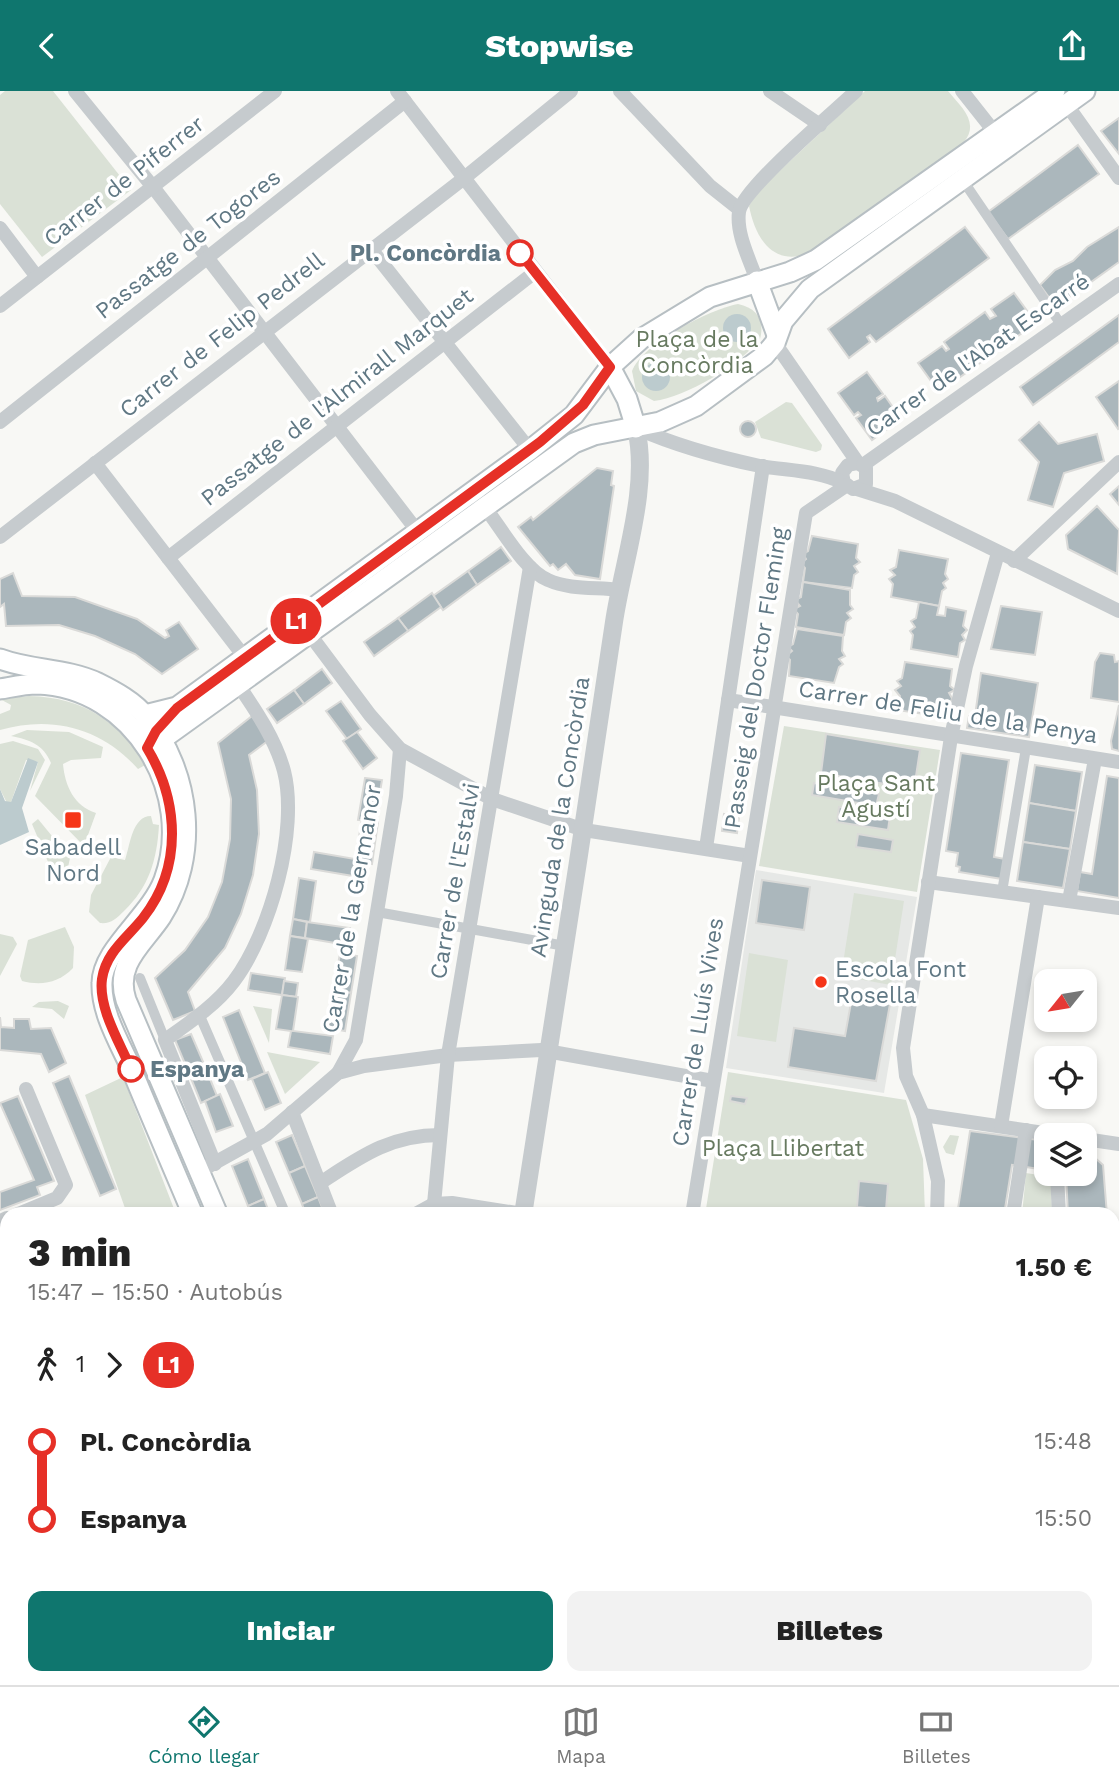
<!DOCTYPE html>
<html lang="es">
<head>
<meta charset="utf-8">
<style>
  :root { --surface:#fff; --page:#f2f2f2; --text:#222; --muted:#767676; --line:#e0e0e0; --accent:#0f766e }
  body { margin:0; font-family:"Work Sans",sans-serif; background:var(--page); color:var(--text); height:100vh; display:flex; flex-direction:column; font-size:26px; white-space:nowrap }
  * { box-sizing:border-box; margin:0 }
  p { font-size:23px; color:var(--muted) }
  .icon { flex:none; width:38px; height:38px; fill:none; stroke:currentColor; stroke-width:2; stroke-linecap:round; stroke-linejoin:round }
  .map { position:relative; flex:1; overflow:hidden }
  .side { position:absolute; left:0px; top:1116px; width:1120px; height:478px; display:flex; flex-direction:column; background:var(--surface); border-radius:21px 21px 0 0; box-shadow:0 4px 10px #0003 }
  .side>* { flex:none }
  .badge { padding:0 14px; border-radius:23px; font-size:24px; line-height:46px }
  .needle { width:46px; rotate:240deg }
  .buttons { position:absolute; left:1034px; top:878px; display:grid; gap:14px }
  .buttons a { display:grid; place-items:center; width:63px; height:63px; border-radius:14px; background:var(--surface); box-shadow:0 4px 10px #0003; font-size:35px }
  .map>.badge { position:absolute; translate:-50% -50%; box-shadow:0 0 0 4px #fff }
  .legs { display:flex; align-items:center; gap:10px; height:77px; padding:0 28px; font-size:23px }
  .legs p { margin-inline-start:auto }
  .headline { display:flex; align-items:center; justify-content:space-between; height:119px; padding:0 28px }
  h1 { font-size:38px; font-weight:800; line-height:52px }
  .button { display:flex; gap:14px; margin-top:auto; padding:14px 28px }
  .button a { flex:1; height:80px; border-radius:14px; background:var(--accent); color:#fff; font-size:28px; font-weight:800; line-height:80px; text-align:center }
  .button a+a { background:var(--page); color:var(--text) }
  ul { padding:0 28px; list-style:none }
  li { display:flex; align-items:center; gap:24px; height:77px; font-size:26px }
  li i { display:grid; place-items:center; width:10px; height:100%; margin:0 9px; background:currentColor }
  li i::after { content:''; width:18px; height:18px; margin:-9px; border:5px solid; border-radius:50%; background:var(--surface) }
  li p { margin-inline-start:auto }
  li:first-child i { background:linear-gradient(#0000 50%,currentColor 0) }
  li:last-child i { background:linear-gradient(currentColor 50%,#0000 0) }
  header { display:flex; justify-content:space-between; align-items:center; height:91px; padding:0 28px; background:var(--accent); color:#fff; font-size:32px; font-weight:800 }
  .dock { display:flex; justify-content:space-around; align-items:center; height:98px; border-top:2px solid var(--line); background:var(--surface); font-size:19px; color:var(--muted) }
  .dock a { display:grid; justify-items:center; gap:4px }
  .dock .current { color:var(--accent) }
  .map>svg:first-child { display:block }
  .built { fill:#e6e8e6 }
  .green { fill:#dae1d6 }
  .water { fill:#bccbce }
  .building { fill:#abb7bc; stroke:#dadad8; stroke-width:2 }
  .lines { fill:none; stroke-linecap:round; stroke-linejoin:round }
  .secondary-casing { stroke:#b7bfc3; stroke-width:23 }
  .pedestrian { stroke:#c6cbce; stroke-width:10 }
  .minor { stroke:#c6cbce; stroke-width:14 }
  .tertiary { stroke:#c6cbce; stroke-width:18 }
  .secondary { stroke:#fff; stroke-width:19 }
  .line-1-casing { stroke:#fff; stroke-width:16 }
  .line-1 { stroke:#e63027; stroke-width:10 }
  .stop-1-dot { fill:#fff; stroke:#e63027; stroke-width:3.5 }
  .poi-dot { fill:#f63518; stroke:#fff; stroke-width:2.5 }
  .labels { text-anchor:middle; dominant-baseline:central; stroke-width:7; stroke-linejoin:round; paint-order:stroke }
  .street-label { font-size:23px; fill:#607884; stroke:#fff }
  .stop-label { font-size:23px; font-weight:bold; fill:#607884; stroke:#fff; text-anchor:end }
  .park-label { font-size:23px; fill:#677a60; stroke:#fff }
  .poi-label { font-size:23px; fill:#607884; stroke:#fff }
</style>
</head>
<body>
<header><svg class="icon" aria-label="back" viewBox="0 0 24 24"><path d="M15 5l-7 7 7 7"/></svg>Stopwise<svg class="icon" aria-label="share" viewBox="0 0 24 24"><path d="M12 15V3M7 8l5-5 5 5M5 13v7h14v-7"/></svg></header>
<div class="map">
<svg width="1119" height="1594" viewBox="0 0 1119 1594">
  <rect width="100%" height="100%" fill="#f8f8f5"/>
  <g class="built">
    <polygon points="756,779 917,806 884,1002 726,977"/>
    <polygon points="608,1587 854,1587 853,1594 607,1594"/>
  </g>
  <g class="green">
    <polygon points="5,0 53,0 131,99 42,166 0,113 0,4"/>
    <path d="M865,0H948C961,16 980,31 964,51L807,163C771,175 755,145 749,115L758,100Z"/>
    <path d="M738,213C757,217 765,229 760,248C740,274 686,306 654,310L636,300L632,280C642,253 710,218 738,213Z"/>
    <polygon points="786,311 792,312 822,354 821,359 816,361 761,347 755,331"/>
    <path d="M29,605C88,607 112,630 149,672L138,678C102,637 52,624 0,639V623L10,619L11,614L0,608Z"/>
    <polygon points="784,635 940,659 917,801 759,775"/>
    <path d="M27,639L69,641L103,656L101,667L71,669L63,673C65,695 74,715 96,722L84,755L35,705L51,672C43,653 30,649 11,645Z"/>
    <polygon points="13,650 38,658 45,669 30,700 38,671 26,669 11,711 7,712 0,698 0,653"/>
    <path d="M151,725L153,733L159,734C157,769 149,796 124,820C116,828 111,833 100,832L89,821L91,804L111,766L125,769C130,755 132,725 151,725Z"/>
    <polygon points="38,728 70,767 67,781 59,782 51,778 32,733"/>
    <polygon points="854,802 904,810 891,894 841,885"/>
    <path d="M65,836L74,856L73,877C59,892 41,895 22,890L20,885L28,849Z"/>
    <polygon points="0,843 13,846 17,853 0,885"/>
    <polygon points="749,862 788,869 776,951 737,945"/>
    <polygon points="58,910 69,915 64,928 52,918 32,916 39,911"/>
    <polygon points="253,915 272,918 269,952"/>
    <polygon points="267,961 320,971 285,1003"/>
    <polygon points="728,981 906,1009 923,1068 925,1123 705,1124"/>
    <polygon points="123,986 176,1123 127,1123 126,1120 85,1004"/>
    <polygon points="950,1044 959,1045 954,1064 946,1062 943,1056"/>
    <polygon points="1026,1082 1051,1086 1052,1123 1022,1124"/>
    <polygon points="1113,1247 1119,1306 1119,1594 875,1594 876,1587 1113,1587"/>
    <polygon points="321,1587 357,1587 357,1594 323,1594"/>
  </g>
  <g class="water">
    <circle cx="737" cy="237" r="14"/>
    <circle cx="656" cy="286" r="14"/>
    <polygon points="28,667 38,671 22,717 29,741 0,754 0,698 5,710 11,711"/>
  </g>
  <g class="building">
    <polygon points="1119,27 1119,63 1101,40"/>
    <polygon points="1078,54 1099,83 1008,148 988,121"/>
    <polygon points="965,136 989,167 876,251 870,244 867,246 870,251 849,267 828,238"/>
    <polygon points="1119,136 1119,171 1056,216 1040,194 1055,179 1073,170 1087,156"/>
    <polygon points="1014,202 1036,232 939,301 918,272 942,255 946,260 949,258 944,251 985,221 990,228 996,225 991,218"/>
    <polygon points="1119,224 1119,251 1033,314 1020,296"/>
    <polygon points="867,281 883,303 877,307 878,310 885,305 901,328 872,349 856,327 861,324 858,321 854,324 838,302"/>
    <polygon points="1119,290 1119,337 1118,338 1096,306"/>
    <circle cx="748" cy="338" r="8"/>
    <polygon points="1039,331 1058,353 1097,343 1104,370 1064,382 1053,416 1028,409 1039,371 1019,349"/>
    <polygon points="597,377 613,380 611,394 614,395 600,488 575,484 566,473 558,479 553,473 550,475 518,436 531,426 533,429"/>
    <polygon points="1119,395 1119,414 1110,403"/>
    <polygon points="1097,415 1119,439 1117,483 1068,458 1066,444"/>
    <polygon points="812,445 858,453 856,467 860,471 854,475 858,481 854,484 852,497 803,491 805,477 801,472 806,468 803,463 808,460"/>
    <polygon points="501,456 511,470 477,494 468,480"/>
    <polygon points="899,459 948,468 945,483 948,488 943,492 946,497 942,500 939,515 891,506 893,493 889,488 895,484 890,479 896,476"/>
    <polygon points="468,480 477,494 443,519 433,505"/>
    <polygon points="13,482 22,505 75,506 137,528 165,547 169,545 166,539 179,531 198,558 162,583 135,563 95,545 59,534 6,535 4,513 0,516 0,488"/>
    <polygon points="803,491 850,499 850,514 853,518 847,522 851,527 846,531 844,544 796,536 798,523 794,518 800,515 795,509 801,506"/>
    <polygon points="432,502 441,516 408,540 398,527"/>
    <polygon points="919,511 939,515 937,524 945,525 946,516 966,520 963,535 967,539 962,544 965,549 960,552 958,566 911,558 913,544 910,540 915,536 911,530 916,527"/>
    <polygon points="1001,515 1042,521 1035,564 991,558"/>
    <polygon points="398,527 408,540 374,565 364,551"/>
    <polygon points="797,538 843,545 842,560 845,565 839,568 843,573 839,576 834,592 789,585 790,569 786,565 792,560 788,556 793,553"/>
    <polygon points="1100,562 1114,564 1115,571 1119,570 1119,611 1091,607 1095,571"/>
    <polygon points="905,571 952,578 950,595 955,599 949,602 953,609 947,611 945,626 897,619 900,605 895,599 901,595 897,590 902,587"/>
    <polygon points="322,578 332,592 304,613 294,599"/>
    <polygon points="981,582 1038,592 1029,646 967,637 969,625 975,625"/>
    <polygon points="294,599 304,613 277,632 267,618"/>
    <polygon points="341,610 361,638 347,648 326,620"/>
    <polygon points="1119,614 1119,660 1112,658 1111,650"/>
    <polygon points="252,625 269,649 249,664 257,699 259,743 253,784 241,823 225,857 188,901 195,920 173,929 155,887 185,859 208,826 222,791 230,748 231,708 218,652"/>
    <polygon points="357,641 377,667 363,678 343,650"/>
    <polygon points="826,643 920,659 914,698 821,682"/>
    <polygon points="961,662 1009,669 994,766 1005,768 1002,788 959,781 960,776 956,775 958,762 946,760"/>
    <polygon points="1035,674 1082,681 1076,720 1029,712"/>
    <polygon points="1107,685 1119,687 1119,807 1077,800 1080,781 1092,783"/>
    <polygon points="365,687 382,689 375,731 358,729"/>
    <polygon points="814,692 879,703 876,715 812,704"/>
    <polygon points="1029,712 1076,720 1070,758 1023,751"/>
    <polygon points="839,716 890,725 888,739 837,731"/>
    <polygon points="724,723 739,725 737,742 722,740"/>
    <polygon points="362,729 378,731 372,773 355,768"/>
    <polygon points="858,743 893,749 891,761 856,756"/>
    <polygon points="1023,751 1070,758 1063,797 1017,790"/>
    <polygon points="314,761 355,768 353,785 311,778"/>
    <polygon points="299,787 316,790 310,831 293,828"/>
    <polygon points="762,789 810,796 804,839 756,832"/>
    <polygon points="293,828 307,831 305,847 290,845"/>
    <polygon points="307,831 350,837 347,854 305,847"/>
    <polygon points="290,845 308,848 302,881 285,879"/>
    <polygon points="340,862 357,865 351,902 334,899"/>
    <polygon points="251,882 285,887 282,904 248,899"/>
    <polygon points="284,890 298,892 296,906 282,904"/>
    <polygon points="334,899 351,902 345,940 328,937"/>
    <polygon points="282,904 298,906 293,940 333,945 330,963 288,956 291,940 276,938"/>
    <polygon points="852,906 890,913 876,990 788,976 794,937 845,945"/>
    <polygon points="239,919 265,982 248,989 223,926"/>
    <polygon points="0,926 1,936 14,937 14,928 29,928 31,938 51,937 66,972 49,981 41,963 0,959"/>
    <polygon points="191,943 204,973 188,980 175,949"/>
    <polygon points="204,973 217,1005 201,1012 188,980"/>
    <polygon points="268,981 281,1012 265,1019 252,988"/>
    <polygon points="69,985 116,1098 100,1105 53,992"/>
    <polygon points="220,1003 233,1035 216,1041 205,1010"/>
    <polygon points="18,1005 54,1090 37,1096 40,1104 0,1119 0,1101 34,1089 0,1012"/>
    <polygon points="731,1005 747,1007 745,1013 730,1010"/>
    <polygon points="970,1040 1046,1050 1046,1079 1012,1074 1004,1124 957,1124"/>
    <polygon points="292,1044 305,1075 289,1082 276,1051"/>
    <polygon points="1085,1058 1103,1074 1107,1124 1068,1124 1066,1083 1085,1083"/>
    <polygon points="248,1068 264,1108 248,1115 232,1075"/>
    <polygon points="305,1075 318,1106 302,1113 289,1082"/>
    <polygon points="859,1090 888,1093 886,1119 857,1116"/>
    <polygon points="318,1106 325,1124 306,1124 302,1113"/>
    <polygon points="264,1108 270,1124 252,1124 248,1115"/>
    <polygon points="7,1151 7,1171 0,1174 0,1154"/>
    <polygon points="0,1313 7,1330 7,1383 0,1366"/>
    <polygon points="299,1587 318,1587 321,1594 302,1594"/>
    <polygon points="594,1587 604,1587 604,1594 593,1594"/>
    <polygon points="671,1587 849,1587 848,1594 670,1594"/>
    <polygon points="529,1590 554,1594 528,1594"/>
  </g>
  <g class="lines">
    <g class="secondary-casing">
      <g id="secondary">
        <polyline points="757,190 777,244"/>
        <polyline points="610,276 627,308 636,337"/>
        <path d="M0,568C32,580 66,577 98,592C114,600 135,611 146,626C191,681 200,765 161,826C143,853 114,873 126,909L218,1124"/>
        <path d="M0,598C12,596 25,593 37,593C133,596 196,702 164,789C150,826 102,858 102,892C101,921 119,951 131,977C151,1026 172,1074 193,1124"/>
        <polyline points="145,624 177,616 530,359 574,324 610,276 641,248 710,206 790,181 816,169 1055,0"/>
        <polyline points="136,641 161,649 574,352 594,344 660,331 696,315 764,265 775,252 783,230 810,198 1085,0"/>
        <polyline points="391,1587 391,1589"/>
      </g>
    </g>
    <g class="pedestrian">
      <polyline points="962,88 1062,235"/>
      <polyline points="1002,801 1026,657"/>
      <polyline points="377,821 565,855"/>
      <polyline points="140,887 165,949"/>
      <polyline points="200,925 286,1124"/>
    </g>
    <g class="minor">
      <polyline points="75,0 153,96 418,441"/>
      <polyline points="397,0 610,276"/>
      <polyline points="620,0 710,95 739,118"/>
      <polyline points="770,0 820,34"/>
      <polyline points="962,0 1000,48"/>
      <polyline points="1067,14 1119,87"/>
      <polyline points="0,137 37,186"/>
      <polyline points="371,158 530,359"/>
      <path d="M757,190C750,169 736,143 739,121C742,98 835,20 856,0"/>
      <polyline points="0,215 275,0"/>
      <polyline points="775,252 858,372 866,377 866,393 853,398 844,392 842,382 848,374 858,372"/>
      <polyline points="0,331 405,10"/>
      <path d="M636,337C677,355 717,366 760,375C790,380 817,379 844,392"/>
      <polyline points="95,372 246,568"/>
      <polyline points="863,374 1119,193"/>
      <polyline points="857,398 895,410 1119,520"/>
      <path d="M480,410C498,431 523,479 548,489C570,499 596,496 619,499"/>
      <polyline points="0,446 463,88 571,0"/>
      <polyline points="168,467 535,181"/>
      <polyline points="1014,470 1119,371"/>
      <polyline points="305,537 370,624 400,658 492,708 584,739 750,765"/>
      <polyline points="728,609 1119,671"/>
      <polyline points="706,757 763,375"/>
      <polyline points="928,791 1119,817"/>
      <polyline points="1069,810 1095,668"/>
      <polyline points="338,982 356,949 396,705 400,658"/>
      <polyline points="292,1021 332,1124"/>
      <polyline points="923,1024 1064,1045"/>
      <polyline points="1001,1035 1038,806"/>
      <polyline points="1085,1048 1119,1053"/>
      <path d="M215,1073L165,949C189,932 216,914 234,890C270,842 299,739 284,680C276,650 257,621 239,595"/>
      <polyline points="200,1080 267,1043 338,982 364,975 448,964 541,959 713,990"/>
      <polyline points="1057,1083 1059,1124"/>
      <path d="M320,1092C360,1066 390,1044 440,1044"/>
      <polyline points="434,1113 448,964 530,476"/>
      <polyline points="16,1124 57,1107 66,1094 26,998"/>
      <polyline points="414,1124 434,1113 452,1112 523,1123"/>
      <polyline points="692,1124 806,422 847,394"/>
      <polyline points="937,1124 938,1090 923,1024 906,985 903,957 951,646 966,575 998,462"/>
      <polyline points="1013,1124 1026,1039"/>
      <polyline points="0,1130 7,1127"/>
      <polyline points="1113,1212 1119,1210"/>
      <polyline points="0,1214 7,1211"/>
      <polyline points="0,1269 7,1286"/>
      <polyline points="0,1469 7,1486"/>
      <polyline points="47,1587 50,1594"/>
      <polyline points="152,1587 155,1594"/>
      <polyline points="199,1587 202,1594"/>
      <polyline points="280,1587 281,1594"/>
      <polyline points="364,1587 367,1594"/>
      <polyline points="99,1594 116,1587"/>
      <polyline points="867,1594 868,1587"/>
    </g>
    <g class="tertiary">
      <path d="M523,1124C554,926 585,729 614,531C623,470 650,397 636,337"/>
      <polyline points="426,1594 429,1587"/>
      <polyline points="454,1594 455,1587"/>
    </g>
    <use href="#secondary" class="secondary"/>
  </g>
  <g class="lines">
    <g class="line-1-casing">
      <path id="line-1" d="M131,978C120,952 98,917 102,888C106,861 127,847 143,827C183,776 179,710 147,657L156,640L177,617L540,351L583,314L610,276L520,162"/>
    </g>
    <use href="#line-1" class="line-1"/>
  </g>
  <g class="stop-1-dot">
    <circle cx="520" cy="162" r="12"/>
    <circle cx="131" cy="978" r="12"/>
  </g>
  <g class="poi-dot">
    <rect x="64" y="720" width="18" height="18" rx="3.5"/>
    <circle cx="821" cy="891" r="7"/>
  </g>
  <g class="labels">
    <g class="street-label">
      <text transform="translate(124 90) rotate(-38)">Carrer de Piferrer</text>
      <text transform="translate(188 153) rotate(-38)">Passatge de Togores</text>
      <text transform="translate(222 244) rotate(-38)">Carrer de Felip Pedrell</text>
      <text transform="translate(978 264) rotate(-35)">Carrer de l'Abat Escarré</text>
      <text transform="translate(337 306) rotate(-38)">Passatge de l'Almirall Marquet</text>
      <text transform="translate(756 587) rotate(-81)">Passeig del Doctor Fleming</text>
      <text transform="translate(948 621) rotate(9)">Carrer de Feliu de la Penya</text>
      <text transform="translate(560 726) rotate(-81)">Avinguda de la Concòrdia</text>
      <text transform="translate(455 790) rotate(-80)">Carrer de l'Estalvi</text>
      <text transform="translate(352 818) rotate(-80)">Carrer de la Germanor</text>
      <text transform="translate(698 941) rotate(-81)">Carrer de Lluís Vives</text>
    </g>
    <g class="stop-label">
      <text x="501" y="162">Pl. Concòrdia</text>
      <text x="150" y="978" text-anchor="start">Espanya</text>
    </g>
    <g class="park-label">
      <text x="697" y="248">Plaça de la<tspan x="697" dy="26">Concòrdia</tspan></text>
      <text x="876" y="692">Plaça Sant<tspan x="876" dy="26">Agustí</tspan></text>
      <text x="783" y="1057">Plaça Llibertat</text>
    </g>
    <g class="poi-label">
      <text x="73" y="756">Sabadell<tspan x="73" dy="26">Nord</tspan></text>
      <text x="835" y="878" text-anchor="start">Escola Font<tspan x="835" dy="26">Rosella</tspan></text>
    </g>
  </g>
</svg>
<div class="buttons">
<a><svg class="needle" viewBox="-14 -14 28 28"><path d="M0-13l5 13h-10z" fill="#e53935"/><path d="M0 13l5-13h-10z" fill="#767676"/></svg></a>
<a><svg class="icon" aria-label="locate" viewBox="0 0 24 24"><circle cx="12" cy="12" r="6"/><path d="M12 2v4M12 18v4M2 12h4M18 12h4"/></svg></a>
<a><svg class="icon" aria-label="layers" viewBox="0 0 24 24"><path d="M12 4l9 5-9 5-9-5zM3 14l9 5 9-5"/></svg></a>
</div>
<b class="badge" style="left:296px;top:530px;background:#e63027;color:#fff">L1</b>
<section class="side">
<div class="headline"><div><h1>3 min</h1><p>15:47 – 15:50 · Autobús</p></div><b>1.50 €</b></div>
<div class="legs"><svg class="icon" aria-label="walk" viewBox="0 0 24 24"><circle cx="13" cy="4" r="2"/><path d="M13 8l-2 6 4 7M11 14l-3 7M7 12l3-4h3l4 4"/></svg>1<svg class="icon" aria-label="forward" viewBox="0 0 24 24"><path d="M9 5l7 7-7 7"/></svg><b class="badge" style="background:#e63027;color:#fff">L1</b></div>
<ul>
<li><i style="color:#e63027"></i><b>Pl. Concòrdia</b><p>15:48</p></li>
<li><i style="color:#e63027"></i><b>Espanya</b><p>15:50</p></li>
</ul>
<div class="button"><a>Iniciar</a><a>Billetes</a></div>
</section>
</div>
<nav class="dock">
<a class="current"><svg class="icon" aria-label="directions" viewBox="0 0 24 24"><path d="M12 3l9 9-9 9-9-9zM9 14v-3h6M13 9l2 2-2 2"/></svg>Cómo llegar</a>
<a><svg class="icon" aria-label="map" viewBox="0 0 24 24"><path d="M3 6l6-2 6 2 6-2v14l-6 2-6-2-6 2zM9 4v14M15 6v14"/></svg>Mapa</a>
<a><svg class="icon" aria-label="tickets" viewBox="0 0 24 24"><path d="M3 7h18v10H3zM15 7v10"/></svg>Billetes</a>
</nav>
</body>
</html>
